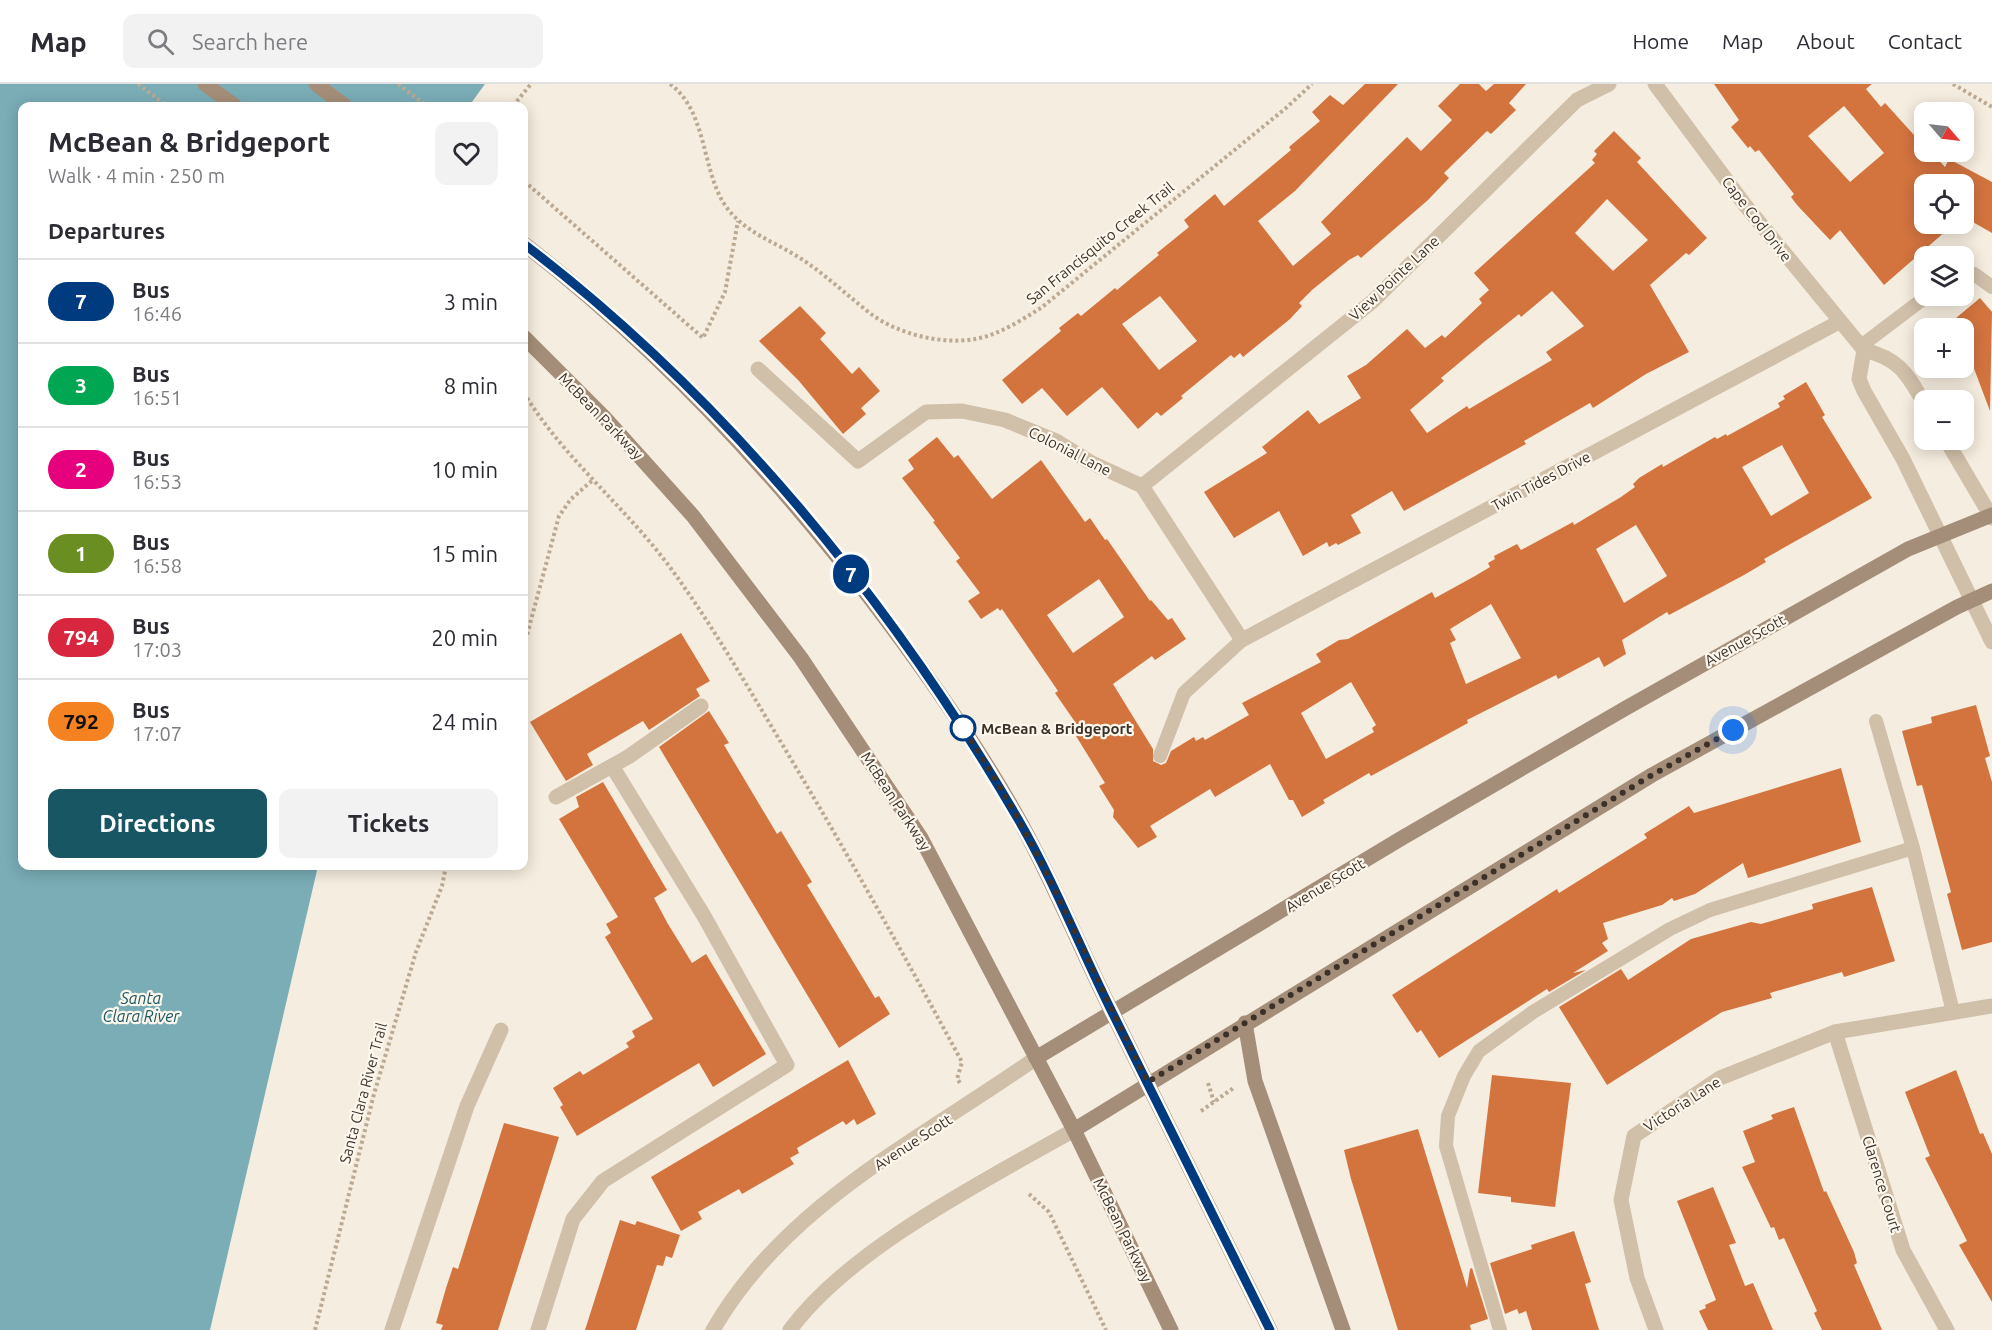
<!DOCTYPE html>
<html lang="en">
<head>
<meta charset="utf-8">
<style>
  :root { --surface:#fff; --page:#f2f2f3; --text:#2b2b33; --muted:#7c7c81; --line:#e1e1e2; --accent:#195663 }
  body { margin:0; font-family:Ubuntu,sans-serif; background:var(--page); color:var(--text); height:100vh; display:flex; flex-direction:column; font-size:22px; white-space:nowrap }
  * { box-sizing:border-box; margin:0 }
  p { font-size:20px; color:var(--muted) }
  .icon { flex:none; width:33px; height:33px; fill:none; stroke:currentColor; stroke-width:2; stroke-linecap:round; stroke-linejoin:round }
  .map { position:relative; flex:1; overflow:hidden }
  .sheet { position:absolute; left:18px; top:18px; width:510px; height:768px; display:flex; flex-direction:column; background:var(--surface); border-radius:12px; box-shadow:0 3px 15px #0003 }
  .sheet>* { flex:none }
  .badge { padding:0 12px; border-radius:20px; font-size:21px; line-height:39px }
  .needle { width:39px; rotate:118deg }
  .buttons { position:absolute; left:1914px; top:18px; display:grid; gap:12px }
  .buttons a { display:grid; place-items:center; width:60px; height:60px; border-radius:12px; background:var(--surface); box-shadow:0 3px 15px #0003; font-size:30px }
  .you { position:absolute; width:30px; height:30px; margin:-15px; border:4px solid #fff; border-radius:50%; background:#1a73e8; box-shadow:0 0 0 9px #1a73e833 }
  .map>.badge { position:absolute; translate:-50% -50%; box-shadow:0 0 0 3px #fff }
  h2 { padding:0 30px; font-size:22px; line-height:54px }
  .round { display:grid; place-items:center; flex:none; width:63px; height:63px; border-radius:12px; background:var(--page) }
  .summary { display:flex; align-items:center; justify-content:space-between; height:102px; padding:0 30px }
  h1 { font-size:28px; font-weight:700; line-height:45px }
  .primary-button { display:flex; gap:12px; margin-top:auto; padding:12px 30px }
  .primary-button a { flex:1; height:69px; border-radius:12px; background:var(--accent); color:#fff; font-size:24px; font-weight:700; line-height:69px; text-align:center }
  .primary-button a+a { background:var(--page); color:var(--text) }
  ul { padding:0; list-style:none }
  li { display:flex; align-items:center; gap:18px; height:84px; padding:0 30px; border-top:2px solid var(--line) }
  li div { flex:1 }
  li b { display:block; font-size:22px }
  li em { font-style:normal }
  li .badge { min-width:66px; font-weight:700; text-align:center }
  header { display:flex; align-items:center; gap:36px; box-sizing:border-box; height:84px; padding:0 30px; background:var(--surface); border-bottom:2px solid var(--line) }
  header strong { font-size:28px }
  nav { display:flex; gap:33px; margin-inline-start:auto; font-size:21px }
  .search { width:420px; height:54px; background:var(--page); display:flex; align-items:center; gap:15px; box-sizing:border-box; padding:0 21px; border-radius:12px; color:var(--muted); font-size:22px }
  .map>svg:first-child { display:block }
  .water { fill:#7aadb6 }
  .building { fill:#d3743f; fill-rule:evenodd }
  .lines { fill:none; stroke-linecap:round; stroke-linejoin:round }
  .path { stroke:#bca992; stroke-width:4; stroke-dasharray:3 3; stroke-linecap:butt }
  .lane { stroke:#d0bfa9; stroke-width:14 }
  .street { stroke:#d0bfa9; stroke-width:15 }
  .secondary { stroke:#a48e79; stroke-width:15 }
  .line-casing { stroke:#fff; stroke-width:14 }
  .line { stroke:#003b80; stroke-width:9 }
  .walk { stroke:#3c3129; stroke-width:6; stroke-dasharray:0 10.8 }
  .stop-dot { fill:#fff; stroke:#003b80; stroke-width:3 }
  .labels { text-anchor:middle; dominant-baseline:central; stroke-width:4.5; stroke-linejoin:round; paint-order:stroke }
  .street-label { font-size:15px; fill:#3c3129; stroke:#fcf7ec }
  .stop-label { font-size:15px; font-weight:bold; fill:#3c3129; stroke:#fcf7ec; text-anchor:start }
  .water-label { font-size:16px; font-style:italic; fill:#195663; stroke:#fcf7ec }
</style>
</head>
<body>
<header>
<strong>Map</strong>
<div class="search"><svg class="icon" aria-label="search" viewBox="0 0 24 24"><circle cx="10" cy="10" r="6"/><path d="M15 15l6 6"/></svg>Search here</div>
<nav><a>Home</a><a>Map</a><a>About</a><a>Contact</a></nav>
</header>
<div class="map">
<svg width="1992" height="1246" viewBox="0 0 1992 1246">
  <rect width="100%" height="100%" fill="#f5eddf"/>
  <polygon class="water" points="0,0 485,0 469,22 22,22 22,782 318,782 210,1246 0,1246"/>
  <g class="building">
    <path d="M1365,0H1398L1295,107L1258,137L1293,182L1331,150L1321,138L1407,53L1421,67L1452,36L1438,22L1460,0H1479L1486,7L1494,0H1526L1509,19L1516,26L1491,50L1487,47L1444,89L1449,94L1428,116L1361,174L1358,171L1349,176L1312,206L1299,219L1302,222L1290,235L1243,273L1240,269L1234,274L1231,271L1181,312L1183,314L1161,332L1157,328L1138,345L1102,303L1067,332L1042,304L1022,320L1002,296L1061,247L1059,244L1078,229L1081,232L1115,204L1117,206L1159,171L1157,169L1189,143L1184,136L1215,110L1224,122L1291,66L1289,63L1320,37L1312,28L1330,11L1343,21ZM1160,212L1197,257L1159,286L1122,240Z"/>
    <path d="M1714,0H1872L1866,5L1881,23L1885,19L1924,62V68H1931L1945,83L1949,75L1992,98V149L1964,133V100H1924V140H1954L1884,201L1840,146L1830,156L1797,121L1791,113L1794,110L1759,66L1755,68L1750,62L1748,64L1731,43L1739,36ZM1844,22L1884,69L1850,98L1808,52Z"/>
    <path d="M1614,47L1641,74L1637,78L1707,154L1689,171L1686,169L1650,201L1689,268L1646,290L1593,324L1590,319L1524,357L1526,360L1404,427L1392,407L1351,431L1361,449L1338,461L1336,459L1329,463L1327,458L1303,472L1279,427L1234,454L1204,408L1267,369L1262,363L1308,326L1319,340L1361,314L1347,292L1366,281L1407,245L1425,264L1442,251L1445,254L1482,219L1479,215L1489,206L1474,189L1595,79L1592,76L1597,70L1594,67ZM1607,115L1648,156L1613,187L1575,149ZM1552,207L1584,242L1546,268L1552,276L1469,325L1467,322L1427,349L1410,326L1444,297L1441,294L1484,258L1519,230L1521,233Z"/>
    <polygon points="1980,214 1992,228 1990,327 1964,258 1964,244 1944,244"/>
    <polygon points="800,222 826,249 820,255 852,290 859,283 880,307 861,324 866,330 843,350 799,297 759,257"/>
    <path d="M1806,298L1825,331L1822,333L1872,414L1764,475L1766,478L1744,491L1669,531L1667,528L1622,556L1626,570L1604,583L1599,573L1558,595L1556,591L1467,636L1468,639L1371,692L1369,689L1323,716L1325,719L1302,733L1293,716H1289L1270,680L1215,713L1210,705L1150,742L1157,753L1138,764L1113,733L1114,726L1099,702L1105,699L1076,652L1082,648L1055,609L1058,607L1002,525L1000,527L998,524L981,535L968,517L980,509L956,477L960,474L933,438L935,437L902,394L914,385L908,376L937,353L954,374L958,371L992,415L1041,376L1085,438L1090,434L1105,456L1107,455L1150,517L1151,516L1168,536L1172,534L1186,555L1155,576L1152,572L1113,600L1153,665V677L1161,681L1166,679L1171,667L1194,653L1196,657L1203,653L1205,656L1249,631L1242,619L1321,578L1316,570L1339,556L1348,555L1432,508L1435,514L1475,492L1490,483L1488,479L1495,475L1494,472L1517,460L1521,466L1573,438L1574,441L1621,413L1635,403L1633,400L1639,394L1662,380L1663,383L1715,353L1717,355L1726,350L1727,352L1780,323L1778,319L1785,315L1783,312ZM1782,361L1809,409L1771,432L1742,383ZM1636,441L1667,492L1624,519L1596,465ZM1099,495L1124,533L1073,569L1047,531ZM1491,520L1521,574L1466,600L1450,559L1456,556L1450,545ZM1351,598L1376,641L1372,644L1374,648L1326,675L1301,629Z"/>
    <polygon points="681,549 710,597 696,605 700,612 649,646 643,637 587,670 593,681 566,697 530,638"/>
    <polygon points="1976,621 1990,672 1985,674 1992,698 1992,858 1962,866 1947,810 1951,808 1922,701 1917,702 1902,647 1932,639 1931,633"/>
    <polygon points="709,627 729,659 724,661 777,750 781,747 812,798 807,801 875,914 879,912 890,930 839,964 659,663"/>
    <polygon points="1841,684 1861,758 1748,794 1743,779 1695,810 1674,817 1672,814 1662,821 1603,839 1608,855 1602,859 1608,867 1573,889 1586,886 1549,908 1547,905 1439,974 1421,946 1417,949 1392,911 1557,805 1559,809 1647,754 1644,750 1689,722 1694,729"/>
    <polygon points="603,698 667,806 654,814 668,840 692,879 706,870 766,970 713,1003 699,979 577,1052 560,1023 563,1021 553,1004 580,987 583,991 629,963 626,959 635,953 632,947 653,935 605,853 611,849 606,840 618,833 559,735 579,723 576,713"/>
    <polygon points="1872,803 1895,877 1844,893 1842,888 1770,909 1772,914 1722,928 1607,1001 1559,923 1621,885 1628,896 1691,855 1751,838 1761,840 1813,825 1812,820"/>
    <polygon points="848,976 876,1030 857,1041 854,1035 846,1041 843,1037 797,1064 799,1069 790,1074 794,1080 742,1110 739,1105 698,1128 702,1135 681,1147 651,1093"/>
    <polygon points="1956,986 1980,1050 1983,1049 1992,1070 1992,1218 1959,1161 1967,1157 1925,1074 1930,1072 1905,1008"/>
    <polygon points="1492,991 1571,999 1555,1123 1511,1118 1511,1113 1478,1109"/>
    <polygon points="1794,1023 1824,1108 1826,1107 1854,1168 1857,1179 1854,1181 1882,1246 1822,1246 1814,1229 1817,1227 1784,1154 1779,1156 1774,1143 1771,1144 1742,1083 1755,1078 1743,1047 1773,1035 1771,1031"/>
    <polygon points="504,1039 559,1053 498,1246 441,1246 443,1241 436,1239 446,1204 453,1183 458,1185"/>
    <polygon points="1418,1045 1467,1204 1470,1185 1472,1184 1488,1235 1470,1241 1471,1246 1398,1246 1351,1095 1344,1066"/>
    <polygon points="1713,1103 1736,1159 1729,1161 1745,1202 1753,1199 1773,1246 1708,1246 1699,1227 1706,1224 1705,1221 1716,1216 1677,1117"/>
    <polygon points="620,1136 635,1141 637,1137 680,1151 672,1174 666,1172 663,1182 657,1181 636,1246 585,1246"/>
    <polygon points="1574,1147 1591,1198 1585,1200 1599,1246 1532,1246 1526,1227 1519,1230 1517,1225 1505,1230 1490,1179 1532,1165 1531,1161"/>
  </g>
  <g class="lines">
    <g class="path">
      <polyline points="138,0 167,22"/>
      <polyline points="398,0 427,22"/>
      <path d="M670,0C706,26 702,83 723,118C742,149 775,157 803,176C827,192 848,212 871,230C898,250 942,261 975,255C999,251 1021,236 1041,224L1286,24L1312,0"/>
      <polyline points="1953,0 1992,23"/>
      <polyline points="513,22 531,0"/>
      <polyline points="524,97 703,254 725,208 738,137"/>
      <path d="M524,309C564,375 626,423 672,486C710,538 743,595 776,650C841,758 902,867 962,978L957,995L961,1000"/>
      <polyline points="524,562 559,432 571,415 594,395"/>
      <polyline points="1208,999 1214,1018"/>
      <polyline points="1201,1027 1235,1003"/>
      <polyline points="1029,1110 1049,1128 1106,1246"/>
      <polyline points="315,1246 374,1010 416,868 442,802 446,782"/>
    </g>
    <g class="lane">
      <polyline points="1964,193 1974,190 1992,203"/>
      <polyline points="1861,262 1927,212"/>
      <polyline points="1160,672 1184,609 1242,556"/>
      <polyline points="1913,764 1953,928"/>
      <polyline points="1500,1246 1446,1062 1448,1032 1464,992 1479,967 1533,928 1670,845 1710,826 1913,764 1876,637"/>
    </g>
    <g class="street">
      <polyline points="1655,0 1745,121 1864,266"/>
      <polyline points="758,285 858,377 926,328 962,327 1005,336 1056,357 1090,378 1142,402 1242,556 1839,238"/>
      <path d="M1924,319C1907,290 1900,275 1864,266L1859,295L1864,307L1903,375L1992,558"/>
      <polyline points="1946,356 1992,434"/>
      <polyline points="1142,402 1373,217 1577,16 1609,0"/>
      <polyline points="556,713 628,673 701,622"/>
      <polyline points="1835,948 1903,1166 1947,1246"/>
      <polyline points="392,1246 467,1022 501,946"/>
      <polyline points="538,1246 573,1135 603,1097 787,981 704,832 612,682"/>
      <path d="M713,1246C785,1120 921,1055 1036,974"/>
      <path d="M790,1246C850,1164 986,1096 1074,1046"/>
      <polyline points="1656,1246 1637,1194 1621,1116 1634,1052 1720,994 1835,948 1992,922"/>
    </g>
    <g class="secondary">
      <polyline points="205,0 235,22"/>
      <polyline points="316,0 345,22"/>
      <path d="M524,160C655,261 768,382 869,513C924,585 978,661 1022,741C1055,802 1081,866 1112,928C1164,1034 1218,1140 1270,1246"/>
      <polyline points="524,253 604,333 693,432 801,574 921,754 1074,1046 1171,1246"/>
      <polyline points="1245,939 1255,997 1343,1246"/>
      <polyline points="1036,974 1402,754 1626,624 1908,465 1992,431"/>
      <polyline points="1074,1046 1652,691 1957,523 1992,507"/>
    </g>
  </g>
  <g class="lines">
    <g class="line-casing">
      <path id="line" d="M524,160C725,313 892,518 1018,735C1054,797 1080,864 1112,928C1164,1034 1218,1140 1270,1246"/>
    </g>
    <use href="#line" class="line"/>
    <path class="walk" d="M963,644L961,642C1038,753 1086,879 1148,998L1652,691L1733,646"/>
  </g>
  <circle class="stop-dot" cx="963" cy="644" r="12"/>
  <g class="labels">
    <g class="street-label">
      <text transform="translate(1757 135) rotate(52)">Cape Cod Drive</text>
      <text transform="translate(1100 159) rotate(-39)">San Francisquito Creek Trail</text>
      <text transform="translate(1394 194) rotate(-43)">View Pointe Lane</text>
      <text transform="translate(601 332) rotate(46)">McBean Parkway</text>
      <text transform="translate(1070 367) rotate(27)">Colonial Lane</text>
      <text transform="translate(1541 397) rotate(-28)">Twin Tides Drive</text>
      <text transform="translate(1745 556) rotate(-29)">Avenue Scott</text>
      <text transform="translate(896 717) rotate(57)">McBean Parkway</text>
      <text transform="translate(1325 801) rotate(-31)">Avenue Scott</text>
      <text transform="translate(363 1009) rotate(-75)">Santa Clara River Trail</text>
      <text transform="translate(1682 1020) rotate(-33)">Victoria Lane</text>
      <text transform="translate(913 1058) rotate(-33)">Avenue Scott</text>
      <text transform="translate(1882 1100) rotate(73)">Clarence Court</text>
      <text transform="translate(1123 1146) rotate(64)">McBean Parkway</text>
    </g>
    <g class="stop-label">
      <text x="981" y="644">McBean &amp; Bridgeport</text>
    </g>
    <g class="water-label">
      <text x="141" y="914">Santa<tspan x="141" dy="18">Clara River</tspan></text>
    </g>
  </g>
</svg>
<div class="buttons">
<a><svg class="needle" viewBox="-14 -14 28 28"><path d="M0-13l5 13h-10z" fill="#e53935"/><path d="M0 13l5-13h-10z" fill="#7c7c81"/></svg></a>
<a><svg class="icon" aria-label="locate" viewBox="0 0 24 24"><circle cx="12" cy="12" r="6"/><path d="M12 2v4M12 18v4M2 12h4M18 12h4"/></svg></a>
<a><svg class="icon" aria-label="layers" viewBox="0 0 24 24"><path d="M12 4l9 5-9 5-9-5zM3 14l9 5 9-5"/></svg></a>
<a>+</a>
<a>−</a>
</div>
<div class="you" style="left:1733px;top:646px"></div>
<b class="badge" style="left:851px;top:490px;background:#003b80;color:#fff">7</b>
<section class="sheet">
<div class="summary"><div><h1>McBean &amp; Bridgeport</h1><p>Walk · 4 min · 250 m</p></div><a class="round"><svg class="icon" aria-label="heart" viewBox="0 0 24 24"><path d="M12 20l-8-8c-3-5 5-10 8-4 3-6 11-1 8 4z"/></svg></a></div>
<h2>Departures</h2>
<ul>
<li><span class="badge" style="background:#003b80;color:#fff">7</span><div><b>Bus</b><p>16:46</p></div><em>3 min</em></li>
<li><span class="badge" style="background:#00a651;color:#fff">3</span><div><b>Bus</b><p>16:51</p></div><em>8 min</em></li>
<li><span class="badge" style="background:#e6007e;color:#fff">2</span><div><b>Bus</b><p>16:53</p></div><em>10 min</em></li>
<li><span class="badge" style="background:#6b8e23;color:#fff">1</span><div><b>Bus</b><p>16:58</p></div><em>15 min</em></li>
<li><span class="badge" style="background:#d7263d;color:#fff">794</span><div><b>Bus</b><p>17:03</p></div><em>20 min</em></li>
<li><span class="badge" style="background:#f58220;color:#111">792</span><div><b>Bus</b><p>17:07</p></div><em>24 min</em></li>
</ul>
<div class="primary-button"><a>Directions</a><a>Tickets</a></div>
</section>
</div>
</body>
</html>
